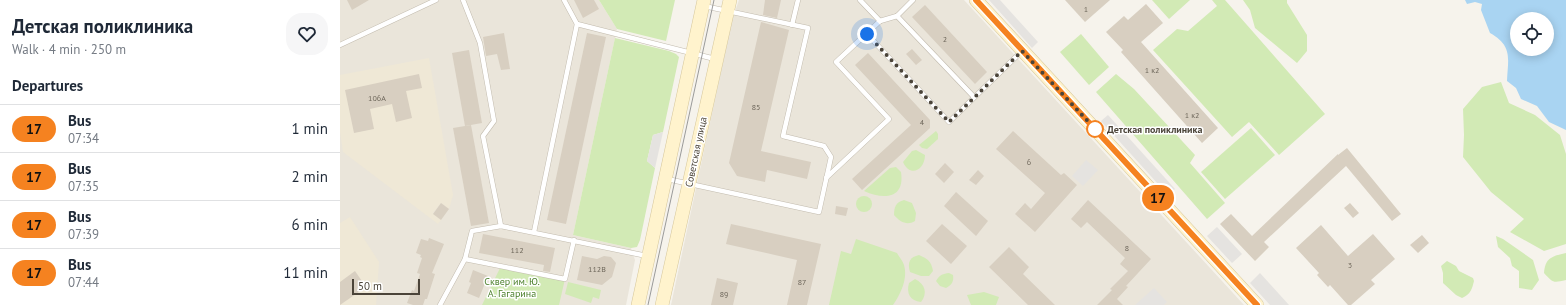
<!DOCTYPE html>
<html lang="en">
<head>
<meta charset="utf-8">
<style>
  :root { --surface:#fff; --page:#f6f6f7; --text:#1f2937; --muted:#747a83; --line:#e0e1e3 }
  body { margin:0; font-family:"PT Sans",sans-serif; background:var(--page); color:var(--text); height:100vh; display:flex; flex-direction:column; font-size:15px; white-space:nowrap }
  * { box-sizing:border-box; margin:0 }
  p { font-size:13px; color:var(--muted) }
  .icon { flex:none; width:22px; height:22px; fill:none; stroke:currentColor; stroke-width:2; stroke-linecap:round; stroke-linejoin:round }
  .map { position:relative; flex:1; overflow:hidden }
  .side { display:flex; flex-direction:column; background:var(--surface); width:340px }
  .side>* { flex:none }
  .badge { padding:0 8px; border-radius:13px; font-size:14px; line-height:26px }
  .tools { position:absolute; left:1170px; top:12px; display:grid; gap:8px }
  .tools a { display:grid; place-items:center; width:44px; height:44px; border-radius:50%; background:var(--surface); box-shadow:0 2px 10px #0003; font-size:20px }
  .scale { position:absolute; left:12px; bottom:10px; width:68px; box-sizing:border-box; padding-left:4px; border:2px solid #4b4439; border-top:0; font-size:11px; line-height:14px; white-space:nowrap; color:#4b4439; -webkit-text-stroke:3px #fff; paint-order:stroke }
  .you { position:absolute; width:20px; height:20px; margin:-10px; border:3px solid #fff; border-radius:50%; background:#1a73e8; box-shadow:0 0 0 6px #1a73e833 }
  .map>.badge { position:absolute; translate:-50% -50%; box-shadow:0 0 0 2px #fff }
  h2 { padding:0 12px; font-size:15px; line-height:36px }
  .round { display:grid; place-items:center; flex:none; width:42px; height:42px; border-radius:16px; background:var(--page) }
  .overview { display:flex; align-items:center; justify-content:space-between; height:68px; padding:0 12px }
  h1 { font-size:19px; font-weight:700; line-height:30px }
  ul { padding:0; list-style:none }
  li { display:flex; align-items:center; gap:12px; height:48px; padding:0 12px; border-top:1px solid var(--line) }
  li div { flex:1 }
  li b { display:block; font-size:15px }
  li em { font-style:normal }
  li .badge { min-width:44px; font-weight:700; text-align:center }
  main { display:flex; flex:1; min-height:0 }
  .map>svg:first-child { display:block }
  .residential { fill:#eae5da }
  .education { fill:#efe8d6 }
  .green { fill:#d2eab5 }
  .parking { fill:#e5e3e0 }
  .water { fill:#a9d4f2; fill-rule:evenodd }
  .building { fill:#d8cfc1 }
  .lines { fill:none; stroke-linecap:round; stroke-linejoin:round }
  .lane-casing { stroke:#c2bbae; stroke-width:5.5 }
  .secondary-casing { stroke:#d6c79b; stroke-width:14 }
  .lane { stroke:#fff; stroke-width:4.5 }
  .secondary { stroke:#fff3cd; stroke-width:13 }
  .tram { stroke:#9a9a9a; stroke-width:1 }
  .line-casing { stroke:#fff; stroke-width:9 }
  .line { stroke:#f58220; stroke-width:6 }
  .walk { stroke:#4b4439; stroke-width:4; stroke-dasharray:0 7.2 }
  .stop-dot { fill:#fff; stroke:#f58220; stroke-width:2 }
  .labels { text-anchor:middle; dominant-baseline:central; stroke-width:3; stroke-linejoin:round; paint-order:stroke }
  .number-label { font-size:8px; fill:#6e675b }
  .stop-label { font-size:10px; font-weight:bold; fill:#4b4439; stroke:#fff; text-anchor:start }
  .street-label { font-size:10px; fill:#4b4439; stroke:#fff }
  .park-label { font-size:10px; fill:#4a7f2a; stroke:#fff }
</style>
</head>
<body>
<main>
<section class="side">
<div class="overview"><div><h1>Детская поликлиника</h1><p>Walk · 4 min · 250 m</p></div><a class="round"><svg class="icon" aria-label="heart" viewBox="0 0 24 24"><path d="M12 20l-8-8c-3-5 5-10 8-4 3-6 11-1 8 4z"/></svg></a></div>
<h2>Departures</h2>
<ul>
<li><span class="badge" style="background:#f58220;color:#111">17</span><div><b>Bus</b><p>07:34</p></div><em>1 min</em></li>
<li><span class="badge" style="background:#f58220;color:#111">17</span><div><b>Bus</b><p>07:35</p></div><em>2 min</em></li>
<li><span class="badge" style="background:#f58220;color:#111">17</span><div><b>Bus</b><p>07:39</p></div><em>6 min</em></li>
<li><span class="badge" style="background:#f58220;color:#111">17</span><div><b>Bus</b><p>07:44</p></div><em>11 min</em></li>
</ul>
</section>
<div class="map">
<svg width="1226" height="305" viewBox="0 0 1226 305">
  <rect width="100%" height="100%" fill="#f6f3ec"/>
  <g class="residential">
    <polygon points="0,0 259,0 277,29 233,235 291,248 295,260 286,305 0,305"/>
    <polygon points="399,0 624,0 904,305 331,305 392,20"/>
  </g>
  <g class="education">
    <polygon points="89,58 113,195 109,209 101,203 93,213 101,220 98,224 3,152 0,132 0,75"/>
    <polygon points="10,217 39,262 36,305 0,305 0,223"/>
  </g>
  <g class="green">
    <polygon points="259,0 335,0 326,41 277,29"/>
    <polygon points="812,0 850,0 829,19"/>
    <polygon points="872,0 885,0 985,114 939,155 909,122 892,137 813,50 837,29 848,31 877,6"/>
    <polygon points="903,0 947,0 947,3 967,35 967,51 957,63 915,28 910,10"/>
    <polygon points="741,34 769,67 749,85 720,52"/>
    <polygon points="275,38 329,51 336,54 339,57 323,132 313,135 307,161 315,168 300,240 297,247 291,248 233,235"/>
    <polygon points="776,74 794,89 855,155 850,163 885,203 867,219 756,92"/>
    <polygon points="1161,82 1169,103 1195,115 1220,135 1226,154 1226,244 1204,251 1170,232 1184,219 1151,192 1123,157 1124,135 1123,109 1142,87"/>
    <polygon points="911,128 935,155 885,199 861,172"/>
    <polygon points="596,131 598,134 598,139 587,149 582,148 579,145"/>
    <path d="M576,150L585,155C585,170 570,178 563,162L572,151Z"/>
    <path d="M556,167L561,172C565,199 544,200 524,191L550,168Z"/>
    <circle cx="524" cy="204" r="8"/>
    <path d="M564,200L572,203L576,213L575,221C567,226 560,222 554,215C554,207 556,202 564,200Z"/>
    <polygon points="1156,236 1163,239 1193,260 1199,280 1192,290 1179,288 1179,271 1172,266 1170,258 1158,247"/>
    <path d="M516,239L557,253C559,257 563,261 564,265C568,278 561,294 553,305H489L501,251L511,254Z"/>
    <path d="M1226,253V280C1213,283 1213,283 1204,273C1205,258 1212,256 1226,253Z"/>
    <path d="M579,255C588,259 591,261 593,271L589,276H581L570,272C567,262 570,257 579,255Z"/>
    <path d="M1107,261L1116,266L1119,271L1133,278L1134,281C1132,289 1131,294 1122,298L1116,295L1103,283V273L1101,266Z"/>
    <polygon points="161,266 225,279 219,305 142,305"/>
    <path d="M609,273L613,275C614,281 612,285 606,288L600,286L596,281C600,274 603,274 609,273Z"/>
    <path d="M575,279C585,284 588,293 581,302C570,301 566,293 569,283Z"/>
    <polygon points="228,282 261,290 259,299 253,297 251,303 225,294"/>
    <polygon points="644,292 659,297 656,305 631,305 627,295"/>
  </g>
  <g class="parking">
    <polygon points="660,0 698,42 692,48 649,0"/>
    <polygon points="768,115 835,189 828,195 761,121"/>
    <polygon points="323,132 315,168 307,161 313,135"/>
    <polygon points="746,160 758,170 743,186 732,176"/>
    <polygon points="877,227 902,254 892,263 867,236"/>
    <polygon points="920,273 949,305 930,305 910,283"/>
    <polygon points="814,288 827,302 824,305 795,305"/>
  </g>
  <path class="water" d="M1125,0H1226V130L1209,122L1197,106L1181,99L1176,88L1167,81C1168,58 1173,46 1150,33L1141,10L1142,4L1135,2L1127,4ZM1177,19H1207V49H1177Z"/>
  <g class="building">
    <polygon points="7,0 29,0 12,10"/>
    <polygon points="234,0 254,0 259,9 243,18"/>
    <polygon points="425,0 441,0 437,18 423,15"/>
    <polygon points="725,0 770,0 745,22"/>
    <polygon points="806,4 823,23 801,42 878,128 862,143 781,52 783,50 766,32 784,16 788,20"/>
    <polygon points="585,5 647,72 635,84 572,17"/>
    <polygon points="421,22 449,30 421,151 471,162 467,179 427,170 425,182 397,176 389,163"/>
    <polygon points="164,33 170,69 161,70 157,54 146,56 143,37"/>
    <polygon points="247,33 266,37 226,224 207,220"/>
    <polygon points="572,49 582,60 576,65 566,54"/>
    <polygon points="129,50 142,123 125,126 112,53"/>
    <polygon points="528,53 590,120 590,128 522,190 512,179 571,125 515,65"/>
    <polygon points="79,74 82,88 66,91 72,118 56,122 52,104 30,109 34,129 14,133 5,90"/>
    <polygon points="131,125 149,223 131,226 113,128"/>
    <polygon points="673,131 721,175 724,173 737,185 695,232 675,214 685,203 691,209 705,193 656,149"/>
    <polygon points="1007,148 1061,214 1052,221 1006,166 924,242 929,247 915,261 880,224 891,214 912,236 998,154 998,155"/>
    <polygon points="605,163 614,172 604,183 595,174"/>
    <polygon points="638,170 644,176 636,185 629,180"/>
    <polygon points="616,192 648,221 636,236 604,206"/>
    <polygon points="748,200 811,259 786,286 788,287 777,299 783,305 757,305 772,290 770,289 788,271 780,264 785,258 747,222 741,228 731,219"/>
    <polygon points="101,203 109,209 101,220 93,214"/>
    <polygon points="1010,203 1019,213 1013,218 1004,208"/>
    <polygon points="496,206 508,208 506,216 495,214"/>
    <polygon points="391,224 481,244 467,305 447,305 457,260 386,244"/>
    <polygon points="602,224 627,246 611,264 586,241"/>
    <polygon points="981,225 1008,256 1033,234 1055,259 1031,280 1035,284 1011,305 1008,305 990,285 988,287 977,275 979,273 956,248"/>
    <polygon points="143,234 215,248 210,272 203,271 204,265 139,253"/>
    <polygon points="1082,235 1089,243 1078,253 1070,245"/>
    <polygon points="89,238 104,244 92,273 95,274 87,299 85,299 83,305 73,305 67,303 72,290 74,291 80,274 77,273 82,258 80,257 81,255 76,253 81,239 88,241"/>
    <polygon points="669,247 689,267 683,274 715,305 688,305 649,267"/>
    <polygon points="242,256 257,259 264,256 271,257 276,263 272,277 262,285 237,280"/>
    <polygon points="133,270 148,276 139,298 127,293 131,283 129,282"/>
    <polygon points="15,271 26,287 0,305 0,282"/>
    <polygon points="377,278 398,283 393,305 371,305"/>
  </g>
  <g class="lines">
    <g class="lane-casing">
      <g id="lane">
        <polyline points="123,0 140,43 154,121 143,136 161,226"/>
        <polyline points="520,0 540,21"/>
        <polyline points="557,16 634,97"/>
        <polyline points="237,24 375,59"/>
        <polyline points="452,25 458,0"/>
        <polyline points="527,34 609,122 681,52"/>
        <polyline points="0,45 96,0"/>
        <polyline points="486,178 549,119 496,62 540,21 557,16 573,0"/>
        <polyline points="327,179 479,212 491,157 484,146 443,136 468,28 364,6"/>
        <polyline points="194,232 237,24 224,0"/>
        <polyline points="125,259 225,279 234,240"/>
        <polyline points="100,305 125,259 132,231 161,226 307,256"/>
      </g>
    </g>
    <g class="secondary-casing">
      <g id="secondary">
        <polyline points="636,0 917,305"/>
        <polyline points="298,305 364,0"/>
        <polyline points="322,305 390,0"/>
      </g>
    </g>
    <use href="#lane" class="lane"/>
    <use href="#secondary" class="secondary"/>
    <polyline class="tram" points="308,305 374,0"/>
  </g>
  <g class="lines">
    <g class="line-casing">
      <polyline id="line" points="636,0 917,305"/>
    </g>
    <use href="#line" class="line"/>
    <polyline class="walk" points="527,34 609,122 682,51 758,132 755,129"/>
  </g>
  <circle class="stop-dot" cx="755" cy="129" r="8"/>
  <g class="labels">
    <g class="number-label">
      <text x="746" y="9">1</text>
      <text x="605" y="39">2</text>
      <text x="812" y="70">1 к2</text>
      <text x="37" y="98">106А</text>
      <text x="416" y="107">85</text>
      <text x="852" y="115">1 к2</text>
      <text x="582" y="122">4</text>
      <text x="689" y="162">6</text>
      <text x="787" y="248">8</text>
      <text x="177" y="250">112</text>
      <text x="1010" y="265">3</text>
      <text x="257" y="269">112В</text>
      <text x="462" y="282">87</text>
      <text x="384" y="294">89</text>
    </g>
    <g class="stop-label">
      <text x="767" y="129">Детская поликлиника</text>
    </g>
    <g class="street-label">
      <text transform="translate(356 152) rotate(-78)">Советская улица</text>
    </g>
    <g class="park-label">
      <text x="172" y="281">Сквер им. Ю.<tspan x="172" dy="12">А. Гагарина</tspan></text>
    </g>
  </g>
</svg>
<div class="tools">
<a><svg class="icon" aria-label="locate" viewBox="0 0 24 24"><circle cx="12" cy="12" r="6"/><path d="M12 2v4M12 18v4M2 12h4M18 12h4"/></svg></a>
</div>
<div class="scale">50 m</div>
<div class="you" style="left:527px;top:34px"></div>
<b class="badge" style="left:818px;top:198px;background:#f58220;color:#111">17</b>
</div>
</main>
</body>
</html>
